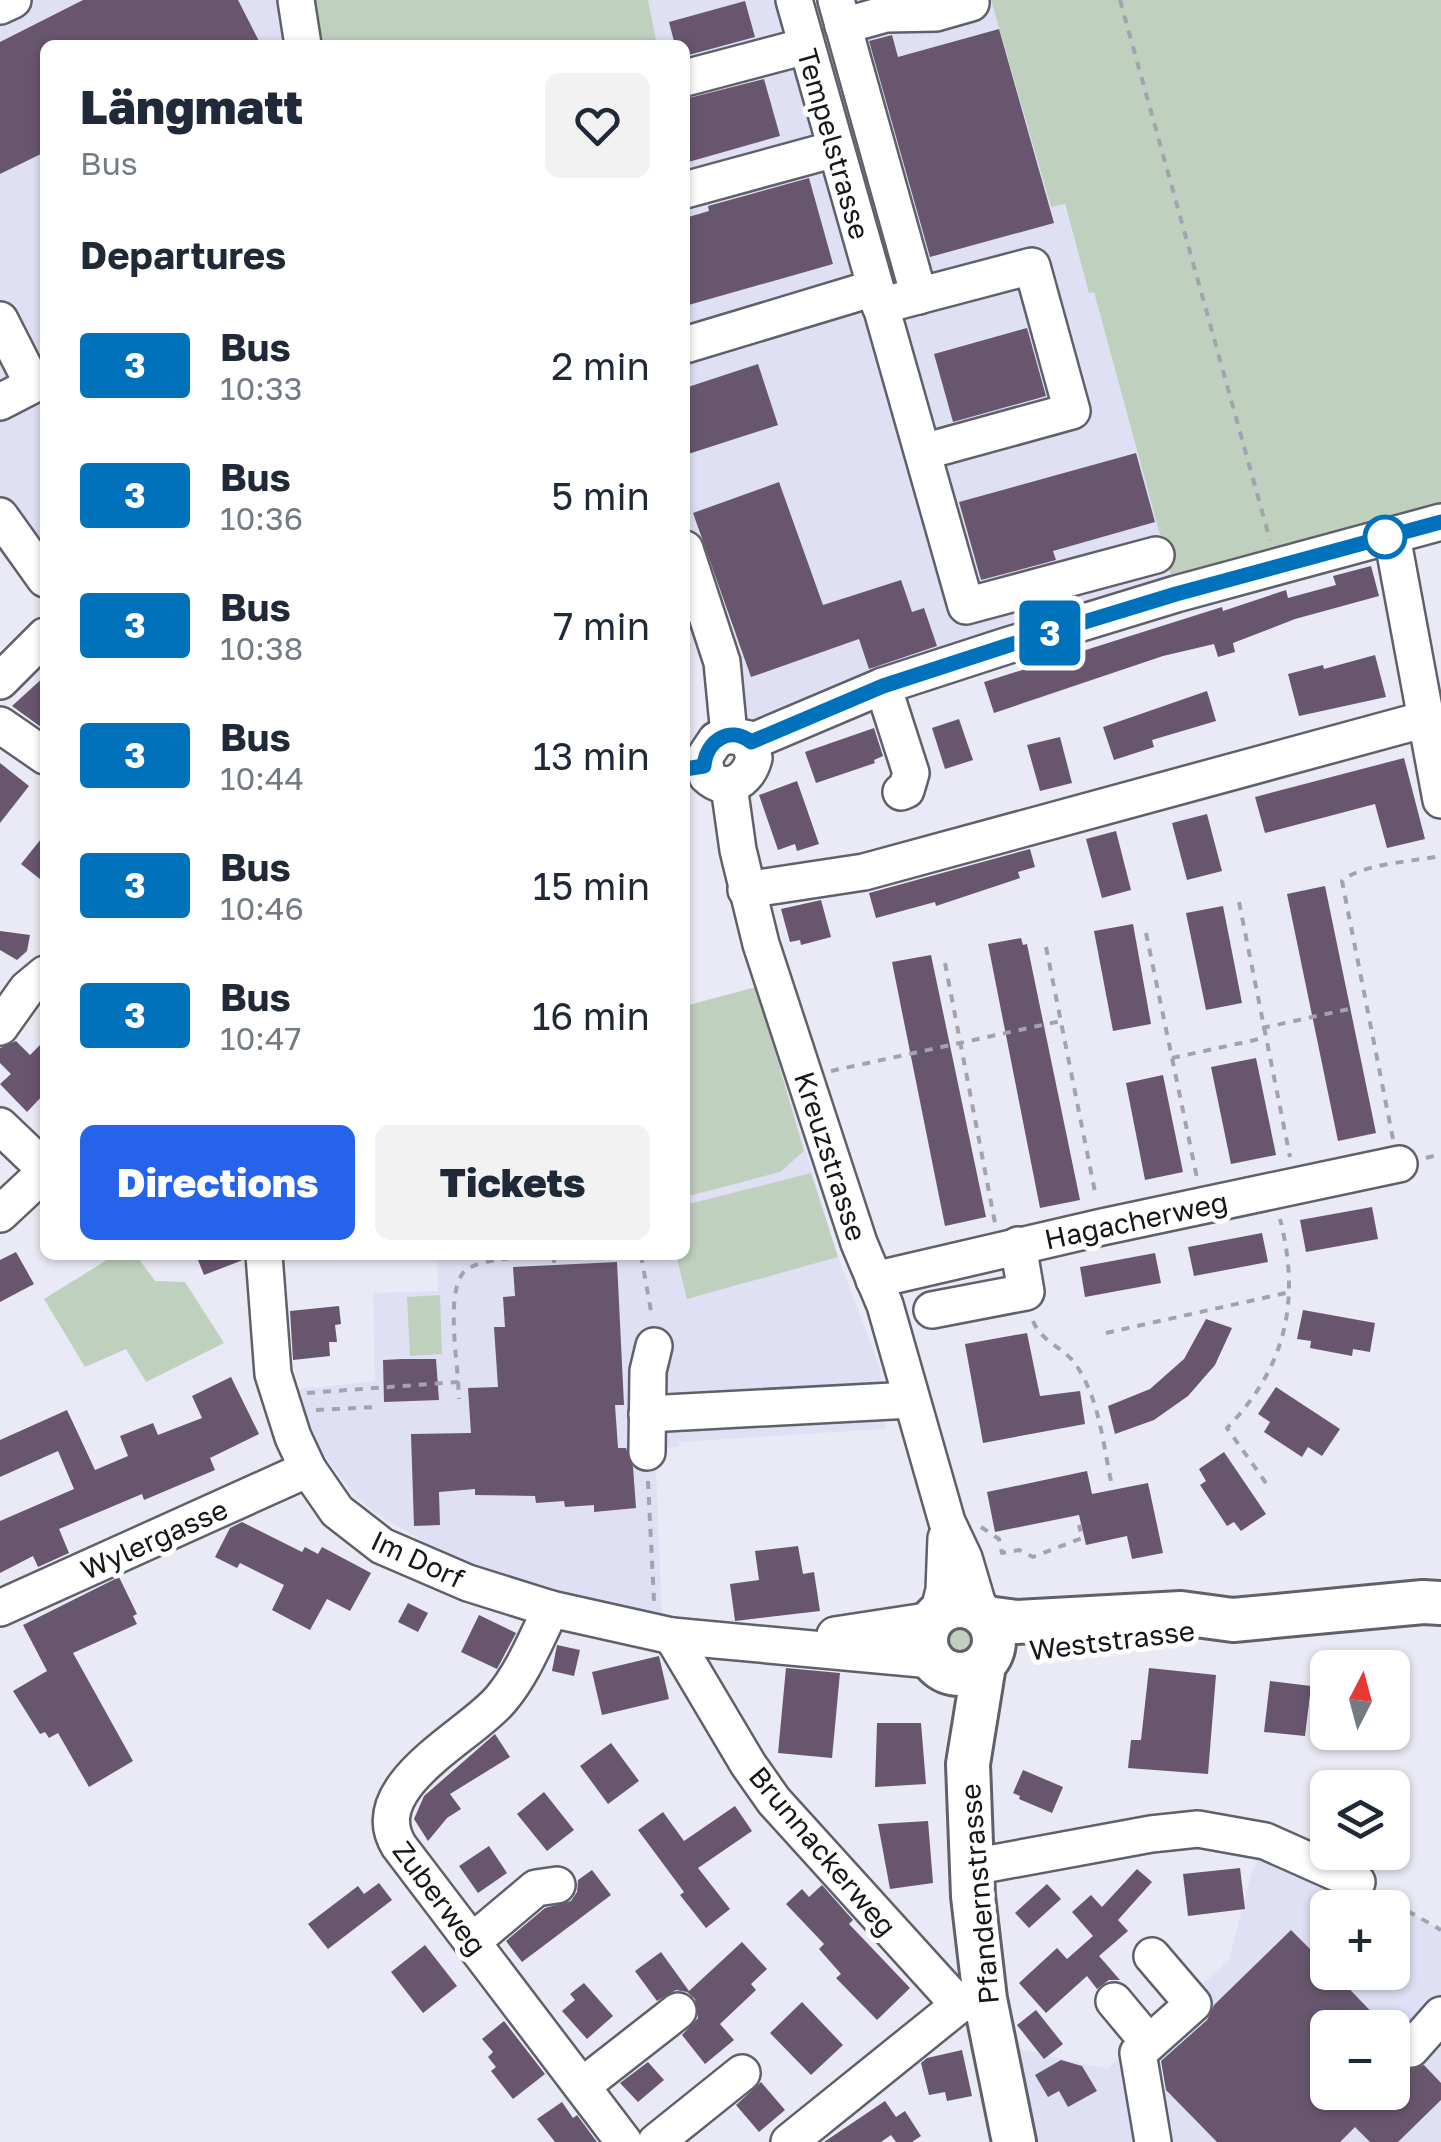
<!DOCTYPE html>
<html lang="en">
<head>
<meta charset="utf-8">
<style>
  :root { --surface:#fff; --page:#f2f2f3; --text:#1f2937; --muted:#747a83; --accent:#2563eb }
  body { margin:0; font-family:"Golos Text",sans-serif; background:var(--page); color:var(--text); height:100vh; display:flex; flex-direction:column; font-size:38px; white-space:nowrap }
  * { box-sizing:border-box; margin:0 }
  p { font-size:32px; color:var(--muted) }
  .icon { flex:none; width:55px; height:55px; fill:none; stroke:currentColor; stroke-width:2; stroke-linecap:round; stroke-linejoin:round }
  .map { position:relative; flex:1; overflow:hidden }
  .sheet { position:absolute; left:40px; top:40px; width:650px; height:1220px; display:flex; flex-direction:column; background:var(--surface); border-radius:15px; box-shadow:0 2px 8px #0004 }
  .sheet>* { flex:none }
  .badge { padding:0 20px; border-radius:8px; font-size:35px; line-height:65px }
  .needle { width:65px; rotate:6deg }
  .fabs { position:absolute; left:1310px; top:1650px; display:grid; gap:20px }
  .fabs a { display:grid; place-items:center; width:100px; height:100px; border-radius:15px; background:var(--surface); box-shadow:0 2px 8px #0004; font-size:50px }
  .map>.badge { position:absolute; translate:-50% -50%; box-shadow:0 0 0 5px #fff }
  h2 { padding:0 40px; font-size:38px; line-height:90px }
  .round { display:grid; place-items:center; flex:none; width:105px; height:105px; border-radius:15px; background:var(--page) }
  .overview { display:flex; align-items:center; justify-content:space-between; height:170px; padding:0 40px }
  h1 { font-size:48px; font-weight:800; line-height:75px }
  .primary-button { display:flex; gap:20px; margin-top:auto; padding:20px 40px }
  .primary-button a { flex:1; height:115px; border-radius:15px; background:var(--accent); color:#fff; font-size:40px; font-weight:800; line-height:115px; text-align:center }
  .primary-button a+a { background:var(--page); color:var(--text) }
  ul { padding:0; list-style:none }
  li { display:flex; align-items:center; gap:30px; height:130px; padding:0 40px }
  li div { flex:1 }
  li b { display:block; font-size:38px }
  li em { font-style:normal }
  li .badge { min-width:110px; font-weight:700; text-align:center }
  .map>svg:first-child { display:block }
  .built { fill:#dfe0f4; fill-rule:evenodd }
  .green { fill:#bfd0bf }
  .building { fill:#68566e }
  .lines { fill:none; stroke-linecap:round; stroke-linejoin:round }
  .minor-casing { stroke:#5f606a; stroke-width:40 }
  .major-casing { stroke:#5f606a; stroke-width:48 }
  .path { stroke:#a3a3ad; stroke-width:4; stroke-dasharray:8 8; stroke-linecap:butt }
  .minor { stroke:#fff; stroke-width:35 }
  .major { stroke:#fff; stroke-width:42 }
  .line-casing { stroke:#fff; stroke-width:22 }
  .line { stroke:#0072bc; stroke-width:15 }
  .stop-dot { fill:#fff; stroke:#0072bc; stroke-width:5 }
  .labels { text-anchor:middle; dominant-baseline:central; stroke-width:10; stroke-linejoin:round; paint-order:stroke }
  .street-label { font-size:28px; fill:#17171b; stroke:#fff }
</style>
</head>
<body>
<div class="map">
<svg width="1441" height="2142" viewBox="0 0 1441 2142">
  <rect width="100%" height="100%" fill="#eaeaf6"/>
  <g class="built">
    <polygon points="0,0 306,0 314,45 45,45 45,587 0,540"/>
    <polygon points="648,0 991,0 1051,206 1064,204 1089,292 1094,292 1176,594 751,742 685,565 685,45 657,45"/>
    <polygon points="756,987 838,1257 880,1368 885,1429 679,1442 679,1447 655,1448 662,1616 581,1598 478,1566 445,1554 375,1513 353,1494 314,1442 291,1390 375,1381 373,1293 438,1291 437,1258 455,1255 685,1255 685,1006"/>
    <path d="M1265,1841L1357,1882L1441,1930V2142H1014L993,2043L1107,2069L1229,1960L1250,1878ZM1328,1908H1392V1972H1328ZM1328,2028H1392V2092H1328Z"/>
  </g>
  <g class="green">
    <polygon points="306,0 648,0 657,45 314,45"/>
    <polygon points="991,0 1441,0 1441,522 1176,594 1094,292 1089,293 1065,204 1051,207"/>
    <polygon points="756,987 804,1151 780,1172 685,1197 685,1006"/>
    <polygon points="811,1173 838,1257 687,1299 676,1255 685,1255 685,1205"/>
    <polygon points="115,1255 136,1255 155,1281 185,1282 224,1343 146,1382 126,1349 85,1367 44,1299"/>
    <polygon points="440,1295 442,1354 410,1356 407,1297"/>
    <path d="M956,1622L968,1623L979,1638C978,1651 968,1659 954,1657L943,1645V1633Z"/>
  </g>
  <g class="building">
    <polygon points="83,0 238,0 261,45 45,45 45,152 0,174 0,42"/>
    <polygon points="745,1 755,37 685,56 685,45 675,45 669,22"/>
    <polygon points="999,29 1054,223 930,257 869,41 892,35 898,57"/>
    <polygon points="764,79 780,136 685,163 685,99"/>
    <polygon points="809,178 833,264 685,306 685,218 709,211 708,206"/>
    <polygon points="1027,328 1046,396 953,422 934,354"/>
    <polygon points="758,364 778,425 685,455 685,388"/>
    <polygon points="1136,453 1155,522 1053,551 1056,560 981,580 959,502"/>
    <polygon points="779,482 823,605 901,580 912,612 924,608 937,646 869,669 859,639 751,677 693,513"/>
    <polygon points="1371,566 1379,596 1295,619 1233,643 1235,652 1218,657 1214,644 1163,656 994,713 984,682 1222,607 1223,611 1286,590 1288,598 1336,585 1333,576"/>
    <polygon points="1375,655 1386,697 1299,716 1288,674 1323,665 1324,669"/>
    <polygon points="45,676 45,730 12,706"/>
    <polygon points="1207,691 1216,721 1152,740 1154,747 1114,760 1103,727"/>
    <polygon points="959,719 973,760 945,769 932,728"/>
    <polygon points="874,728 883,756 874,760 875,763 816,783 805,752"/>
    <polygon points="1060,737 1072,783 1040,791 1027,745"/>
    <polygon points="1404,758 1425,839 1387,848 1375,804 1265,833 1255,797"/>
    <polygon points="0,763 29,786 0,823"/>
    <polygon points="797,781 819,844 797,851 795,844 778,850 759,795"/>
    <polygon points="1207,814 1222,871 1187,880 1172,823"/>
    <polygon points="1116,831 1131,890 1102,898 1086,839"/>
    <polygon points="45,834 45,883 21,864"/>
    <polygon points="1030,849 1035,867 1018,872 1020,878 936,906 935,902 876,918 869,893"/>
    <polygon points="1325,886 1376,1133 1338,1141 1287,894"/>
    <polygon points="821,900 831,937 801,945 800,940 790,942 781,909"/>
    <polygon points="1223,906 1242,1003 1206,1010 1186,913"/>
    <polygon points="1133,924 1151,1024 1113,1031 1094,931"/>
    <polygon points="0,931 30,935 27,951 17,960 0,950"/>
    <polygon points="1021,938 1023,945 1027,944 1080,1200 1040,1208 988,944"/>
    <polygon points="931,955 986,1217 945,1226 892,962"/>
    <polygon points="45,1040 45,1093 27,1112 0,1084 11,1074 0,1063 0,1048 16,1041 30,1055"/>
    <polygon points="1256,1058 1276,1155 1231,1164 1211,1067"/>
    <polygon points="1163,1075 1183,1172 1145,1180 1126,1083"/>
    <polygon points="1372,1207 1378,1239 1306,1252 1300,1220"/>
    <polygon points="1262,1233 1268,1262 1194,1276 1188,1247"/>
    <polygon points="16,1252 34,1284 0,1302 0,1260"/>
    <polygon points="1155,1253 1161,1283 1085,1297 1080,1267"/>
    <polygon points="196,1255 243,1255 243,1260 204,1275"/>
    <polygon points="617,1262 624,1405 615,1405 618,1448 626,1448 633,1467 636,1508 594,1512 594,1505 565,1507 564,1501 536,1503 535,1496 475,1495 475,1489 439,1492 440,1525 414,1526 411,1434 471,1433 468,1388 498,1387 494,1327 505,1327 503,1297 515,1296 513,1267"/>
    <polygon points="339,1306 341,1324 335,1325 337,1342 329,1342 330,1356 293,1360 290,1311"/>
    <polygon points="1303,1310 1375,1323 1370,1352 1353,1349 1352,1356 1310,1348 1311,1341 1297,1339"/>
    <polygon points="1206,1319 1232,1328 1215,1365 1188,1396 1154,1420 1115,1434 1108,1406 1150,1389 1184,1359"/>
    <polygon points="1027,1333 1040,1396 1080,1391 1085,1424 983,1443 965,1344"/>
    <polygon points="402,1359 436,1359 439,1400 384,1402 383,1360"/>
    <polygon points="231,1377 259,1434 210,1458 215,1470 144,1500 142,1494 59,1529 69,1553 38,1567 33,1556 0,1573 0,1521 74,1489 58,1451 0,1477 0,1440 67,1410 95,1470 128,1456 120,1436 153,1423 158,1435 202,1418 192,1396"/>
    <polygon points="1276,1387 1340,1429 1322,1456 1308,1447 1302,1457 1264,1432 1270,1422 1258,1414"/>
    <polygon points="1224,1452 1266,1514 1241,1531 1234,1522 1227,1526 1200,1485 1206,1481 1199,1469"/>
    <polygon points="1087,1471 1092,1494 1148,1483 1163,1553 1132,1559 1127,1536 1086,1545 1079,1515 995,1532 987,1492"/>
    <polygon points="242,1522 302,1552 305,1547 318,1554 322,1547 371,1573 350,1611 327,1599 310,1630 272,1610 284,1585 240,1563 237,1568 215,1557 230,1528"/>
    <polygon points="798,1546 803,1574 814,1572 820,1611 735,1621 730,1584 759,1580 755,1551"/>
    <polygon points="119,1577 137,1614 133,1616 137,1624 73,1653 133,1761 89,1787 58,1733 49,1738 45,1732 40,1734 13,1691 47,1671 23,1625"/>
    <polygon points="408,1603 428,1613 418,1632 398,1622"/>
    <polygon points="479,1615 516,1633 497,1669 461,1652"/>
    <polygon points="557,1645 580,1650 574,1676 552,1671"/>
    <polygon points="659,1656 669,1699 602,1715 592,1672"/>
    <polygon points="786,1668 840,1673 832,1758 778,1753"/>
    <polygon points="1149,1668 1216,1675 1208,1774 1128,1768 1131,1740 1141,1740"/>
    <polygon points="1270,1681 1311,1686 1305,1736 1264,1732"/>
    <polygon points="877,1723 921,1723 926,1784 875,1787"/>
    <polygon points="495,1734 510,1757 450,1794 461,1809 447,1818 428,1841 414,1819 424,1796"/>
    <polygon points="611,1743 639,1781 608,1804 580,1766"/>
    <polygon points="1023,1770 1063,1787 1052,1813 1019,1799 1020,1796 1013,1793"/>
    <polygon points="544,1792 574,1830 547,1851 517,1814"/>
    <polygon points="735,1806 752,1831 698,1868 730,1909 706,1928 680,1895 684,1892 638,1830 663,1812 684,1841"/>
    <polygon points="928,1821 933,1883 890,1889 878,1824"/>
    <polygon points="489,1846 507,1873 478,1893 459,1866"/>
    <polygon points="1240,1868 1245,1909 1188,1916 1183,1874"/>
    <polygon points="1137,1869 1152,1882 1118,1920 1128,1931 1099,1956 1120,1980 1109,1980 1097,1989 1087,1976 1046,2013 1019,1983 1057,1948 1067,1959 1093,1936 1072,1912 1091,1895 1102,1907"/>
    <polygon points="592,1870 611,1895 522,1962 506,1941 545,1908 571,1901 577,1892 578,1880"/>
    <polygon points="379,1883 392,1900 328,1949 308,1924 358,1886 364,1894"/>
    <polygon points="1047,1884 1061,1899 1029,1928 1015,1913"/>
    <polygon points="822,1885 853,1920 849,1924 910,1988 877,2020 836,1978 841,1974 819,1949 824,1944 786,1904 802,1889 809,1897"/>
    <polygon points="1291,1930 1328,1967 1328,1972 1333,1972 1387,2028 1328,2028 1328,2092 1392,2092 1392,2058 1406,2070 1424,2065 1441,2083 1441,2100 1398,2142 1370,2142 1355,2127 1340,2142 1217,2142 1166,2090 1161,2061 1207,2020 1214,2005"/>
    <polygon points="742,1942 767,1969 751,1984 756,1990 720,2024 734,2040 705,2064 682,2035 698,2018 695,1999 687,1992 676,1990 657,2001 635,1971 661,1952 689,1991"/>
    <polygon points="425,1945 457,1986 423,2013 391,1972"/>
    <polygon points="584,1983 613,2016 587,2039 562,2011 575,2000 570,1994"/>
    <polygon points="802,2002 843,2045 811,2075 770,2033"/>
    <polygon points="1036,2010 1063,2044 1044,2059 1017,2025"/>
    <polygon points="504,2021 545,2074 513,2099 491,2071 496,2067 488,2057 493,2052 482,2039"/>
    <polygon points="962,2050 972,2096 947,2101 945,2092 929,2095 921,2063 927,2058"/>
    <polygon points="1061,2060 1082,2066 1097,2091 1068,2107 1059,2091 1048,2097 1035,2075"/>
    <polygon points="648,2062 664,2080 638,2102 620,2083"/>
    <polygon points="761,2082 785,2110 759,2132 736,2105"/>
    <polygon points="885,2101 896,2117 905,2111 921,2136 912,2142 896,2142 891,2135 881,2142 824,2142"/>
    <polygon points="562,2102 573,2118 577,2115 597,2142 555,2142 537,2119"/>
  </g>
  <g class="lines">
    <g class="minor-casing">
      <g id="minor">
        <polyline points="296,0 303,45"/>
        <polyline points="794,0 966,606 1156,555"/>
        <polyline points="836,0 919,296"/>
        <polyline points="0,6 13,0"/>
        <polyline points="843,26 886,14 936,13 971,3"/>
        <polyline points="685,78 806,46"/>
        <polyline points="685,190 835,149"/>
        <polyline points="880,306 1032,266 1072,411 923,452"/>
        <polyline points="0,320 33,385 0,402"/>
        <polyline points="685,345 874,288"/>
        <polyline points="0,516 45,579"/>
        <polyline points="1392,536 1441,800"/>
        <polyline points="685,549 722,662 729,735"/>
        <polyline points="0,681 45,636"/>
        <polyline points="883,686 911,773 906,790 901,792"/>
        <polyline points="0,725 45,756"/>
        <path d="M729,735L749,739L754,758C748,782 726,794 707,776L704,758L716,740Z"/>
        <polyline points="751,742 883,686 1006,646 1176,594 1441,522"/>
        <polyline points="729,786 738,850 761,944 859,1243 885,1305 947,1522 964,1558 980,1612"/>
        <polyline points="746,890 864,872 1426,719"/>
        <polyline points="0,1027 27,989 45,974"/>
        <polyline points="0,1126 45,1169"/>
        <polyline points="0,1214 45,1172"/>
        <polyline points="264,1255 273,1374 293,1437 308,1469 337,1511 382,1546 468,1583 551,1609 672,1636 932,1660"/>
        <polyline points="874,1280 1102,1227 1399,1164"/>
        <polyline points="932,1310 1026,1292 1018,1245"/>
        <polyline points="647,1414 911,1400"/>
        <polyline points="647,1452 648,1371 654,1346"/>
        <polyline points="0,1608 308,1469"/>
        <path d="M551,1609C536,1639 523,1673 501,1699C471,1736 362,1786 399,1846L624,2142"/>
        <polyline points="938,1614 944,1590 946,1538"/>
        <polyline points="835,1635 933,1620"/>
        <polyline points="672,1636 748,1764 774,1801 959,2005"/>
        <polyline points="972,1867 1151,1834 1198,1829 1265,1841 1357,1882"/>
        <polyline points="473,1941 536,1888 557,1885"/>
        <polyline points="1152,1956 1193,2004 1138,2053 1153,2142"/>
        <polyline points="1114,2001 1149,2043"/>
        <polyline points="1411,2049 1441,2015"/>
        <polyline points="582,2086 678,2011"/>
        <polyline points="656,2142 742,2073"/>
        <polyline points="789,2142 959,2005 979,2000"/>
      </g>
    </g>
    <g class="major-casing">
      <g id="major">
        <circle cx="960" cy="1640" r="34"/>
        <polyline points="987,1618 1016,1622 1181,1613 1233,1620 1423,1602 1441,1603"/>
        <polyline points="984,1665 968,1764 973,1896 985,1999 1014,2142"/>
      </g>
    </g>
    <g class="path">
      <polyline points="1120,0 1270,540"/>
      <polyline points="1239,902 1290,1157"/>
      <polyline points="1146,933 1197,1178"/>
      <polyline points="1046,947 1096,1197"/>
      <polyline points="945,963 995,1223"/>
      <polyline points="1262,1028 1349,1009"/>
      <polyline points="1172,1058 1264,1038"/>
      <polyline points="831,1071 1061,1021"/>
      <path d="M1393,1139L1342,881C1360,864 1416,861 1441,856"/>
      <polyline points="1426,1158 1441,1154"/>
      <polyline points="554,1255 554,1265"/>
      <polyline points="641,1255 652,1317"/>
      <path d="M1033,1321C1042,1343 1064,1347 1076,1365C1100,1400 1103,1445 1112,1486"/>
      <polyline points="1106,1333 1290,1292"/>
      <polyline points="458,1382 459,1399"/>
      <path d="M307,1393L458,1382C457,1357 444,1280 469,1268C486,1259 512,1259 531,1255"/>
      <polyline points="316,1410 376,1407"/>
      <polyline points="648,1481 654,1601"/>
      <path d="M1266,1483L1227,1428C1286,1367 1301,1301 1280,1219"/>
      <polyline points="981,1527 999,1539 1002,1553 1019,1550 1033,1557 1082,1538 1079,1525"/>
      <polyline points="1380,1895 1441,1930"/>
    </g>
    <use href="#minor" class="minor"/>
    <use href="#major" class="major"/>
  </g>
  <g class="lines">
    <g class="line-casing">
      <path id="line" d="M685,769L704,766C706,741 730,725 751,742L883,686L1006,646L1176,594L1441,522"/>
    </g>
    <use href="#line" class="line"/>
  </g>
  <circle class="stop-dot" cx="1385" cy="537" r="20"/>
  <g class="labels">
    <g class="street-label">
      <text transform="translate(834 144) rotate(74)">Tempelstrasse</text>
      <text transform="translate(831 1156) rotate(72)">Kreuzstrasse</text>
      <text transform="translate(1136 1220) rotate(-12)">Hagacherweg</text>
      <text transform="translate(154 1539) rotate(-24)">Wylergasse</text>
      <text transform="translate(418 1559) rotate(25)">Im Dorf</text>
      <text transform="translate(1112 1640) rotate(-7)">Weststrasse</text>
      <text transform="translate(823 1851) rotate(50)">Brunnackerweg</text>
      <text transform="translate(979 1894) rotate(-95)">Pfandernstrasse</text>
      <text transform="translate(440 1898) rotate(53)">Zuberweg</text>
    </g>
  </g>
</svg>
<div class="fabs">
<a><svg class="needle" viewBox="-14 -14 28 28"><path d="M0-13l5 13h-10z" fill="#e53935"/><path d="M0 13l5-13h-10z" fill="#747a83"/></svg></a>
<a><svg class="icon" aria-label="layers" viewBox="0 0 24 24"><path d="M12 4l9 5-9 5-9-5zM3 14l9 5 9-5"/></svg></a>
<a>+</a>
<a>−</a>
</div>
<b class="badge" style="left:1050px;top:633px;background:#0072bc;color:#fff">3</b>
<section class="sheet">
<div class="overview"><div><h1>Längmatt</h1><p>Bus</p></div><a class="round"><svg class="icon" aria-label="heart" viewBox="0 0 24 24"><path d="M12 20l-8-8c-3-5 5-10 8-4 3-6 11-1 8 4z"/></svg></a></div>
<h2>Departures</h2>
<ul>
<li><span class="badge" style="background:#0072bc;color:#fff">3</span><div><b>Bus</b><p>10:33</p></div><em>2 min</em></li>
<li><span class="badge" style="background:#0072bc;color:#fff">3</span><div><b>Bus</b><p>10:36</p></div><em>5 min</em></li>
<li><span class="badge" style="background:#0072bc;color:#fff">3</span><div><b>Bus</b><p>10:38</p></div><em>7 min</em></li>
<li><span class="badge" style="background:#0072bc;color:#fff">3</span><div><b>Bus</b><p>10:44</p></div><em>13 min</em></li>
<li><span class="badge" style="background:#0072bc;color:#fff">3</span><div><b>Bus</b><p>10:46</p></div><em>15 min</em></li>
<li><span class="badge" style="background:#0072bc;color:#fff">3</span><div><b>Bus</b><p>10:47</p></div><em>16 min</em></li>
</ul>
<div class="primary-button"><a>Directions</a><a>Tickets</a></div>
</section>
</div>
</body>
</html>
